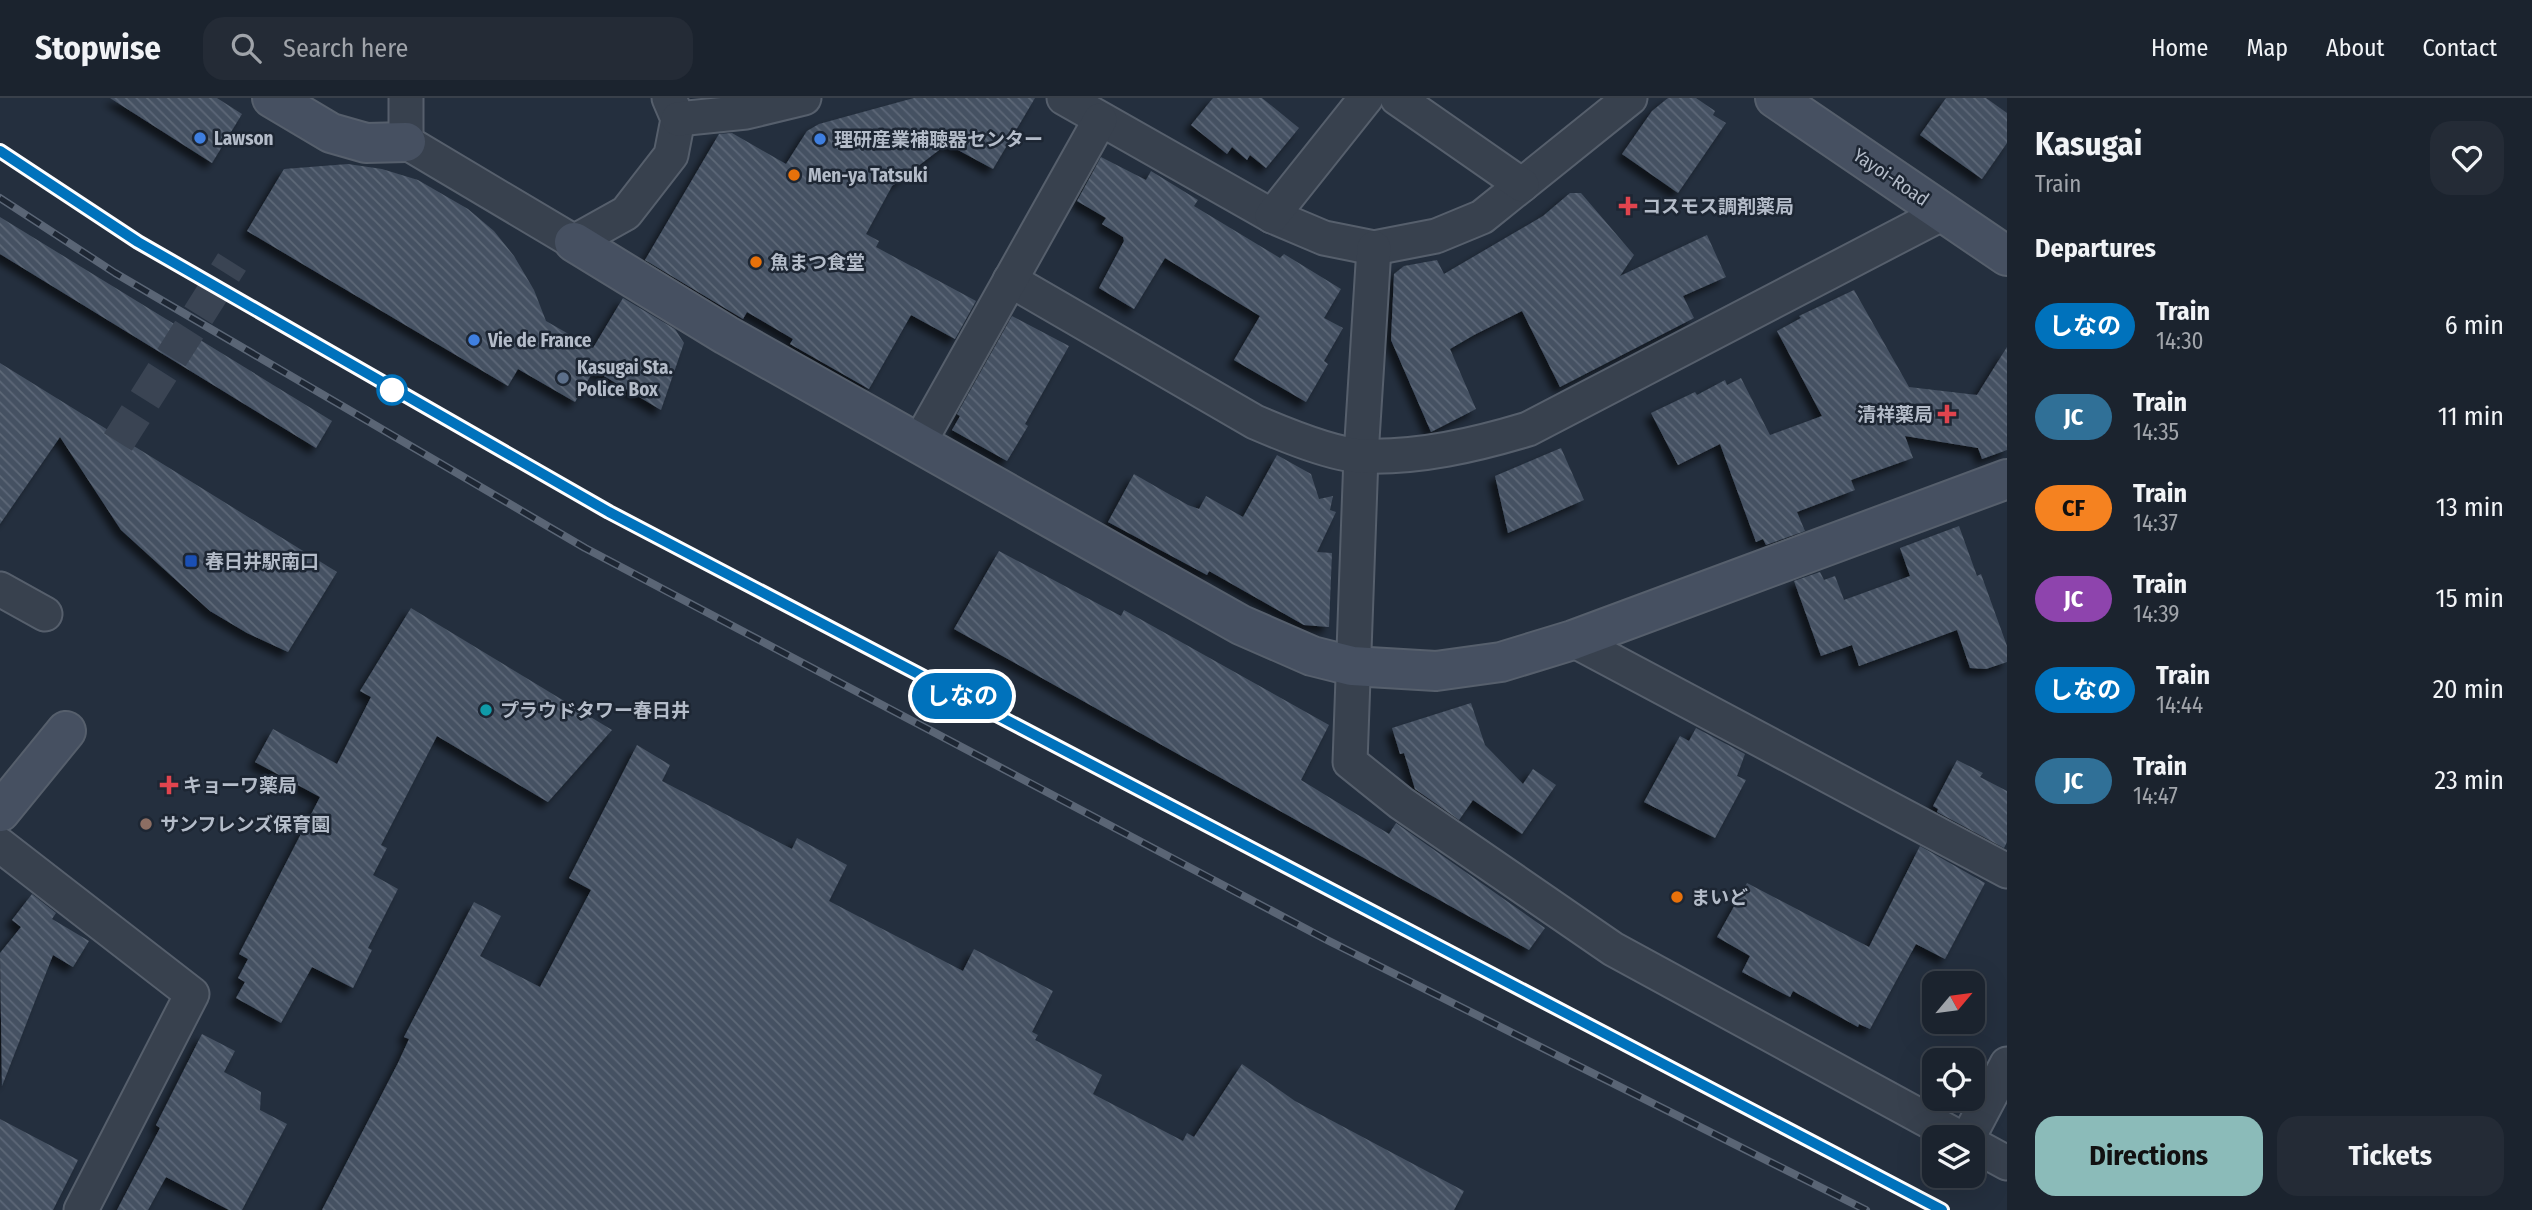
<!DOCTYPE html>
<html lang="en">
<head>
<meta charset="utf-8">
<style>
  :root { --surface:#1b232e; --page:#242b36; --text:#f1f3f6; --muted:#a0a4aa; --line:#39404a; --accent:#8bbbb9 }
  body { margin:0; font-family:"Fira Sans Condensed","Noto Sans JP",sans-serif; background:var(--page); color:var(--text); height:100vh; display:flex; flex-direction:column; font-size:26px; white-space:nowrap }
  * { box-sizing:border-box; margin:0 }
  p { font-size:23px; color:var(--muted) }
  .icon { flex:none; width:38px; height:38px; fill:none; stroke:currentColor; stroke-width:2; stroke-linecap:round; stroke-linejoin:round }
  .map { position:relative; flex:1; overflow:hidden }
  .side { display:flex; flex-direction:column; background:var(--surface); width:525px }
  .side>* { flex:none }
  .badge { padding:0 14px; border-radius:23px; font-size:24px; line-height:46px }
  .needle { width:46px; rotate:61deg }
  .tools { position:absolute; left:1922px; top:873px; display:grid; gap:14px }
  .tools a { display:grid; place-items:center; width:63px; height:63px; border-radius:14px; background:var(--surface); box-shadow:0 7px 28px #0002,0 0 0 2px var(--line); font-size:35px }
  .map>.badge { position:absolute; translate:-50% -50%; box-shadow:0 0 0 4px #fff }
  h2 { padding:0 28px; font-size:26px; line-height:63px }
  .round { display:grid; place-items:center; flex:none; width:74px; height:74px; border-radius:21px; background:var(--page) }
  .summary { display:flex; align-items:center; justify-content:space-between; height:119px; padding:0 28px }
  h1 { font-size:33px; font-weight:700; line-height:52px }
  .primary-button { display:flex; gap:14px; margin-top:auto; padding:14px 28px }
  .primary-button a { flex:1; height:80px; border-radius:21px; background:var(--accent); color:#111; font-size:28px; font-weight:700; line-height:80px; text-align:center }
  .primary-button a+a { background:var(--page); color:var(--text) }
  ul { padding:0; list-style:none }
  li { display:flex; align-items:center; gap:21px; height:91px; padding:0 28px }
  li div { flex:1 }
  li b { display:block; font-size:26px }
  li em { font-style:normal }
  li .badge { min-width:77px; font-weight:700; text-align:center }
  header { display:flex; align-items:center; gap:42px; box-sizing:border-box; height:98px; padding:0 35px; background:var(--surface); border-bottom:2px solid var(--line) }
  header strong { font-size:33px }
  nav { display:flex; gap:38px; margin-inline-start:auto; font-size:24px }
  .search { width:490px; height:63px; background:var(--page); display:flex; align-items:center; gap:18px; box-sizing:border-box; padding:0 24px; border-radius:21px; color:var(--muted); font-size:26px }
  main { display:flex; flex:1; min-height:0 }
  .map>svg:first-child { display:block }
  .building { fill:url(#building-back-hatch); filter:url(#shadow) }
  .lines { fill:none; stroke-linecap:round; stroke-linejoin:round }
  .street-tunnel { stroke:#3a4453; stroke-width:33; stroke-dasharray:33 17; stroke-linecap:butt }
  .street-casing { stroke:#565f6c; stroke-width:37 }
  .secondary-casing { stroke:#565f6c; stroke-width:42 }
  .street { stroke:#38414e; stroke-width:33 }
  .secondary { stroke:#465061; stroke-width:38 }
  .rail-casing { stroke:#5a6575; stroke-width:8 }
  .rail { stroke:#1d2633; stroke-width:5; stroke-dasharray:16; stroke-linecap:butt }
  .line-casing { stroke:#fff; stroke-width:16 }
  .line { stroke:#0072bc; stroke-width:10 }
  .shop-dot { fill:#3f7fe0; stroke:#1d2633; stroke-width:2.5 }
  .food-dot { fill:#e8710a; stroke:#1d2633; stroke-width:2.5 }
  .health-dot { fill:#e0444e; stroke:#1d2633; stroke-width:2.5 }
  .service-dot { fill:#5c6f8a; stroke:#1d2633; stroke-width:2.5 }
  .stop-dot { fill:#fff; stroke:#0072bc; stroke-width:3.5 }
  .transit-dot { fill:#1a4fb4; stroke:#1d2633; stroke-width:2.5 }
  .culture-dot { fill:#0f9aa8; stroke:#1d2633; stroke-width:2.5 }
  .education-dot { fill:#8d6e63; stroke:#1d2633; stroke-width:2.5 }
  .labels { text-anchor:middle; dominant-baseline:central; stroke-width:5; stroke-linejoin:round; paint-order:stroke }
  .poi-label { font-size:19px; font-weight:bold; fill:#b4bcc9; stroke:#1d2633; text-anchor:start }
  .street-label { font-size:19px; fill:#b4bcc9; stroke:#1d2633 }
</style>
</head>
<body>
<header>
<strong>Stopwise</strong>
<div class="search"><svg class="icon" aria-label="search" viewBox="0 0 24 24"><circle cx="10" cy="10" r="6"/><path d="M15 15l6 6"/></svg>Search here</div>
<nav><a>Home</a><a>Map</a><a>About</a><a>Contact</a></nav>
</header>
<main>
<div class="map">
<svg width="2007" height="1112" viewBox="0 0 2007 1112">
  <defs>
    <pattern id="building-back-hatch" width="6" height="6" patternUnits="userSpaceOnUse" patternTransform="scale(1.75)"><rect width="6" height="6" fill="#455162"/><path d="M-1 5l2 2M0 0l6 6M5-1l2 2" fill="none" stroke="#5d6877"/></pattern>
    <filter id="shadow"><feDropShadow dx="-6" dy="6" stdDeviation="3.5" flood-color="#0009"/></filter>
  </defs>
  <rect width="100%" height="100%" fill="#242f3e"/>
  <g class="building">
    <polygon points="110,0 217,0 242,16 212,65"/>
    <polygon points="914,0 1035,0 993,71 947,46 892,88 866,136 879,143 876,149 976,203 955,241 911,217 869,291 790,246 793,241 747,214 743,221 645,162 719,36 732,35 786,66 807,33 819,26"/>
    <polygon points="1213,0 1262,0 1299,30 1266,70 1250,57 1247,62 1232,49 1227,56 1191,27"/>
    <polygon points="1668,0 1696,0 1715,13 1713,17 1726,25 1678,95 1622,56 1652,13"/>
    <polygon points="1946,0 1986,0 2007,15 2007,45 1982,81 1920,37"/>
    <polygon points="1101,59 1146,82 1151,73 1198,102 1194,108 1280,160 1284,156 1341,191 1324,220 1343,230 1324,263 1328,266 1306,304 1234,262 1260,218 1165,160 1134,211 1099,190 1124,143 1123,139 1102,126 1106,120 1077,103"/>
    <polygon points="348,66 382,71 418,82 468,111 494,133 514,158 534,192 546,223 593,250 623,200 675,231 684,245 661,312 594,272 575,304 518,271 508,288 247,133 284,71"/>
    <polygon points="1570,95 1581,95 1634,157 1620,178 1707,137 1726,179 1683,198 1694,220 1560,289 1522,213 1474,237 1450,251 1476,311 1431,334 1391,242 1394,176 1404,168 1437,162 1444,176 1543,118"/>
    <polygon points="0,119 332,323 316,350 0,156"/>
    <polygon points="1854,192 1909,289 1977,297 2007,249 2007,352 1982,361 1978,350 1905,338 1913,360 1851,382 1855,392 1797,414 1805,433 1766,447 1763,441 1756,444 1720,346 1678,367 1651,315 1695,294 1697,297 1725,282 1727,287 1741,280 1770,337 1822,318 1777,233 1801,220 1799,218"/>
    <polygon points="1012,218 1069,248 1025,326 1028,328 1007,363 952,332 960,318 957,316"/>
    <polygon points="0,265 337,474 288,554 247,535 210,513 121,432 60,339 0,426"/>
    <polygon points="1561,350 1584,402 1508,435 1495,378"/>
    <polygon points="1277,357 1311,376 1319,401 1333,398 1330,412 1336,414 1317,454 1332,455 1329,529 1304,527 1209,473 1207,477 1108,424 1134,376 1188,407 1199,411 1206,398 1243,419"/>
    <polygon points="1959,428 1977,478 1981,476 2007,548 2007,564 1986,571 1970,570 1957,532 1859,568 1852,547 1821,558 1794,483 1820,474 1824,482 1835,478 1844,502 1910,478 1900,450"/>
    <polygon points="999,453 1121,518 1124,512 1329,627 1301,682 1389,736 1396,725 1545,830 1529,852 954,531"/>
    <polygon points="411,510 612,632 548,704 437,638 381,747 387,750 373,777 398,791 368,850 372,852 353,890 312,869 281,925 236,900 245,884 238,880 248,861 239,856 320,699 255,664 273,631 337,666 371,599 360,593"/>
    <polygon points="1471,605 1485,647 1523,686 1533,671 1556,687 1522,736 1473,702 1459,722 1415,691 1404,655 1400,656 1392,630"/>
    <polygon points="1696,630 1745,656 1737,678 1746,682 1715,740 1644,704 1680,638 1689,643"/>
    <polygon points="637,647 670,667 662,683 792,751 797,740 847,767 829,803 963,873 974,851 1053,893 1032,934 1038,937 1035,942 1102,977 1093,996 1183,1043 1187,1035 1194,1039 1242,966 1295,1003 1464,1093 1454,1112 322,1112 398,965 409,941 404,939 474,804 501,818 480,858 540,889 591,792 569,780"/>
    <polygon points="1957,662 1983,675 1980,679 2007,693 2007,744 2004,750 1937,714 1938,711 1933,708"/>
    <polygon points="1920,748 1985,785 1945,861 1916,846 1870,931 1859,926 1858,929 1793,893 1790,899 1742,874 1750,858 1717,839 1747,785 1869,849"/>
    <polygon points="32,796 56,815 52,821 89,843 73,869 53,857 2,988 0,855 21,829 12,822"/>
    <polygon points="202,936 235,953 224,974 261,994 260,1012 287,1026 242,1112 229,1112 166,1079 148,1112 117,1112 160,1030 156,1027"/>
    <polygon points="0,1021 78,1062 53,1112 0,1112"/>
  </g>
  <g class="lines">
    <polyline class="street-tunnel" points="118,344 232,164"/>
    <g class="street-casing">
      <g id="street">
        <polyline points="406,0 406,44 574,144 626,115 671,57 678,21 669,0"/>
        <polyline points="1064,0 1272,118 1324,140 1374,150 1436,138 1482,119 1630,0"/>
        <polyline points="1397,0 1522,87"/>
        <polyline points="678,21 746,14 804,0"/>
        <polyline points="1272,118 1366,0"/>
        <polyline points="1374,150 1361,358 1350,664 1401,705 1613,851 1960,1040"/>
        <path d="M1010,182L1255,324C1283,336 1333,357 1363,358C1419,360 1475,347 1528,331L1943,115"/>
        <polyline points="919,345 1100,22"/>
        <polyline points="0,491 45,516"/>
        <polyline points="1573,542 2007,773"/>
        <polyline points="0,747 192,896 81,1112"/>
        <polyline points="1968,1040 2007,966"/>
        <polyline points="1972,1046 2007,1065"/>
      </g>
    </g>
    <g class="secondary-casing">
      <g id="secondary">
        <polyline points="272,0 331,35 366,45 406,44"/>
        <polyline points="1775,0 2007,158"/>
        <polyline points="574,144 726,237 1241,527 1312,558 1352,568 1436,573 1501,564 1573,542 2007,381"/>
        <polyline points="0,714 66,633"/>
      </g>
    </g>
    <use href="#street" class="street"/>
    <use href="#secondary" class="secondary"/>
    <g class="rail-casing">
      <g id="rail">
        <path d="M0,53C333,270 684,453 1036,636C1339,794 1640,953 1942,1112"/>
        <polyline points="0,100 115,175 585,450 1327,842 1866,1112"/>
      </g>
    </g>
    <use href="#rail" class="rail"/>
  </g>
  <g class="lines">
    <g class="line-casing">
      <polyline id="line" points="0,53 138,144 609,414 1942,1112"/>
    </g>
    <use href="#line" class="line"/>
  </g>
  <g class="shop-dot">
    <circle cx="200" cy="40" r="7"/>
    <circle cx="820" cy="41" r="7"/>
    <circle cx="474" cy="242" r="7"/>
  </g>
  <g class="food-dot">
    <circle cx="794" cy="77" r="7"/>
    <circle cx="756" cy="164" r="7"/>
    <circle cx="1677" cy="799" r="7"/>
  </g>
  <g class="health-dot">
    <path d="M1624.5 97.5h7v7h7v7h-7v7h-7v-7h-7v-7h7z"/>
    <path d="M1943.5 305.5h7v7h7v7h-7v7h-7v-7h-7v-7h7z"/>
    <path d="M165.5 676.5h7v7h7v7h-7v7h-7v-7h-7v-7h7z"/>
  </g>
  <circle class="service-dot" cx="563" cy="280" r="7"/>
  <circle class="stop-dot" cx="392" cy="292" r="14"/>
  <rect class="transit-dot" x="184" y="456" width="14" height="14" rx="3.5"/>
  <circle class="culture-dot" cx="486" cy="612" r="7"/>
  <circle class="education-dot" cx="146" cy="726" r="7"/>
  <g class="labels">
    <g class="poi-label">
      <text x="214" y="40">Lawson</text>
      <text x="834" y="41">理研産業補聴器センター</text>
      <text x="808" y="77">Men-ya Tatsuki</text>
      <text x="1642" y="108">コスモス調剤薬局</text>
      <text x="770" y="164">魚まつ食堂</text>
      <text x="488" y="242">Vie de France</text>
      <text x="577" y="269">Kasugai Sta.<tspan x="577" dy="22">Police Box</tspan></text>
      <text x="1933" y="316" text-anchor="end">清祥薬局</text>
      <text x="205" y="463">春日井駅南口</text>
      <text x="500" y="612">プラウドタワー春日井</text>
      <text x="183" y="687">キョーワ薬局</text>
      <text x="160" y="726">サンフレンズ保育園</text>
      <text x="1691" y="799">まいど</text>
    </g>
    <g class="street-label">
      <text transform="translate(1891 79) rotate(34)">Yayoi-Road</text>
    </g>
  </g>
</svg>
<div class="tools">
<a><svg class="needle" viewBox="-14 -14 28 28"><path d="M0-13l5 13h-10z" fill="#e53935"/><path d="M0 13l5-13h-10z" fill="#a0a4aa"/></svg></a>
<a><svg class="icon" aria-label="locate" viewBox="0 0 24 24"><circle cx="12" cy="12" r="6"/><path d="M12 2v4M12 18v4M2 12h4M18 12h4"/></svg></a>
<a><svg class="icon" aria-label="layers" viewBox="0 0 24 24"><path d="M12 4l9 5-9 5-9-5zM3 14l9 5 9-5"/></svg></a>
</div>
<b class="badge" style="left:962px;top:598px;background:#0072bc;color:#fff">しなの</b>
</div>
<section class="side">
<div class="summary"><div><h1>Kasugai</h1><p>Train</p></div><a class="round"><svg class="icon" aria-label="heart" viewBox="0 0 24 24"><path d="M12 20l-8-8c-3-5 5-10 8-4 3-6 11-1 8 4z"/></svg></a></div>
<h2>Departures</h2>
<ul>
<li><span class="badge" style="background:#0072bc;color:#fff">しなの</span><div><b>Train</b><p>14:30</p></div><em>6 min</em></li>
<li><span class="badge" style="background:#307097;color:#fff">JC</span><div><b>Train</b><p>14:35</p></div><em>11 min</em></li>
<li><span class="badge" style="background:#f58220;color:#111">CF</span><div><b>Train</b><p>14:37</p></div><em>13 min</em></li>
<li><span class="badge" style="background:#8e44ad;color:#fff">JC</span><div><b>Train</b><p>14:39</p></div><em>15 min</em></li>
<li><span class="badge" style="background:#0072bc;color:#fff">しなの</span><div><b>Train</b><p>14:44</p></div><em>20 min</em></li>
<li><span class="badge" style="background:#307097;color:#fff">JC</span><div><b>Train</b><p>14:47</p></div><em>23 min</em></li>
</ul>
<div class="primary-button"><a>Directions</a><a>Tickets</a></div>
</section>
</main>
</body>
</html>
